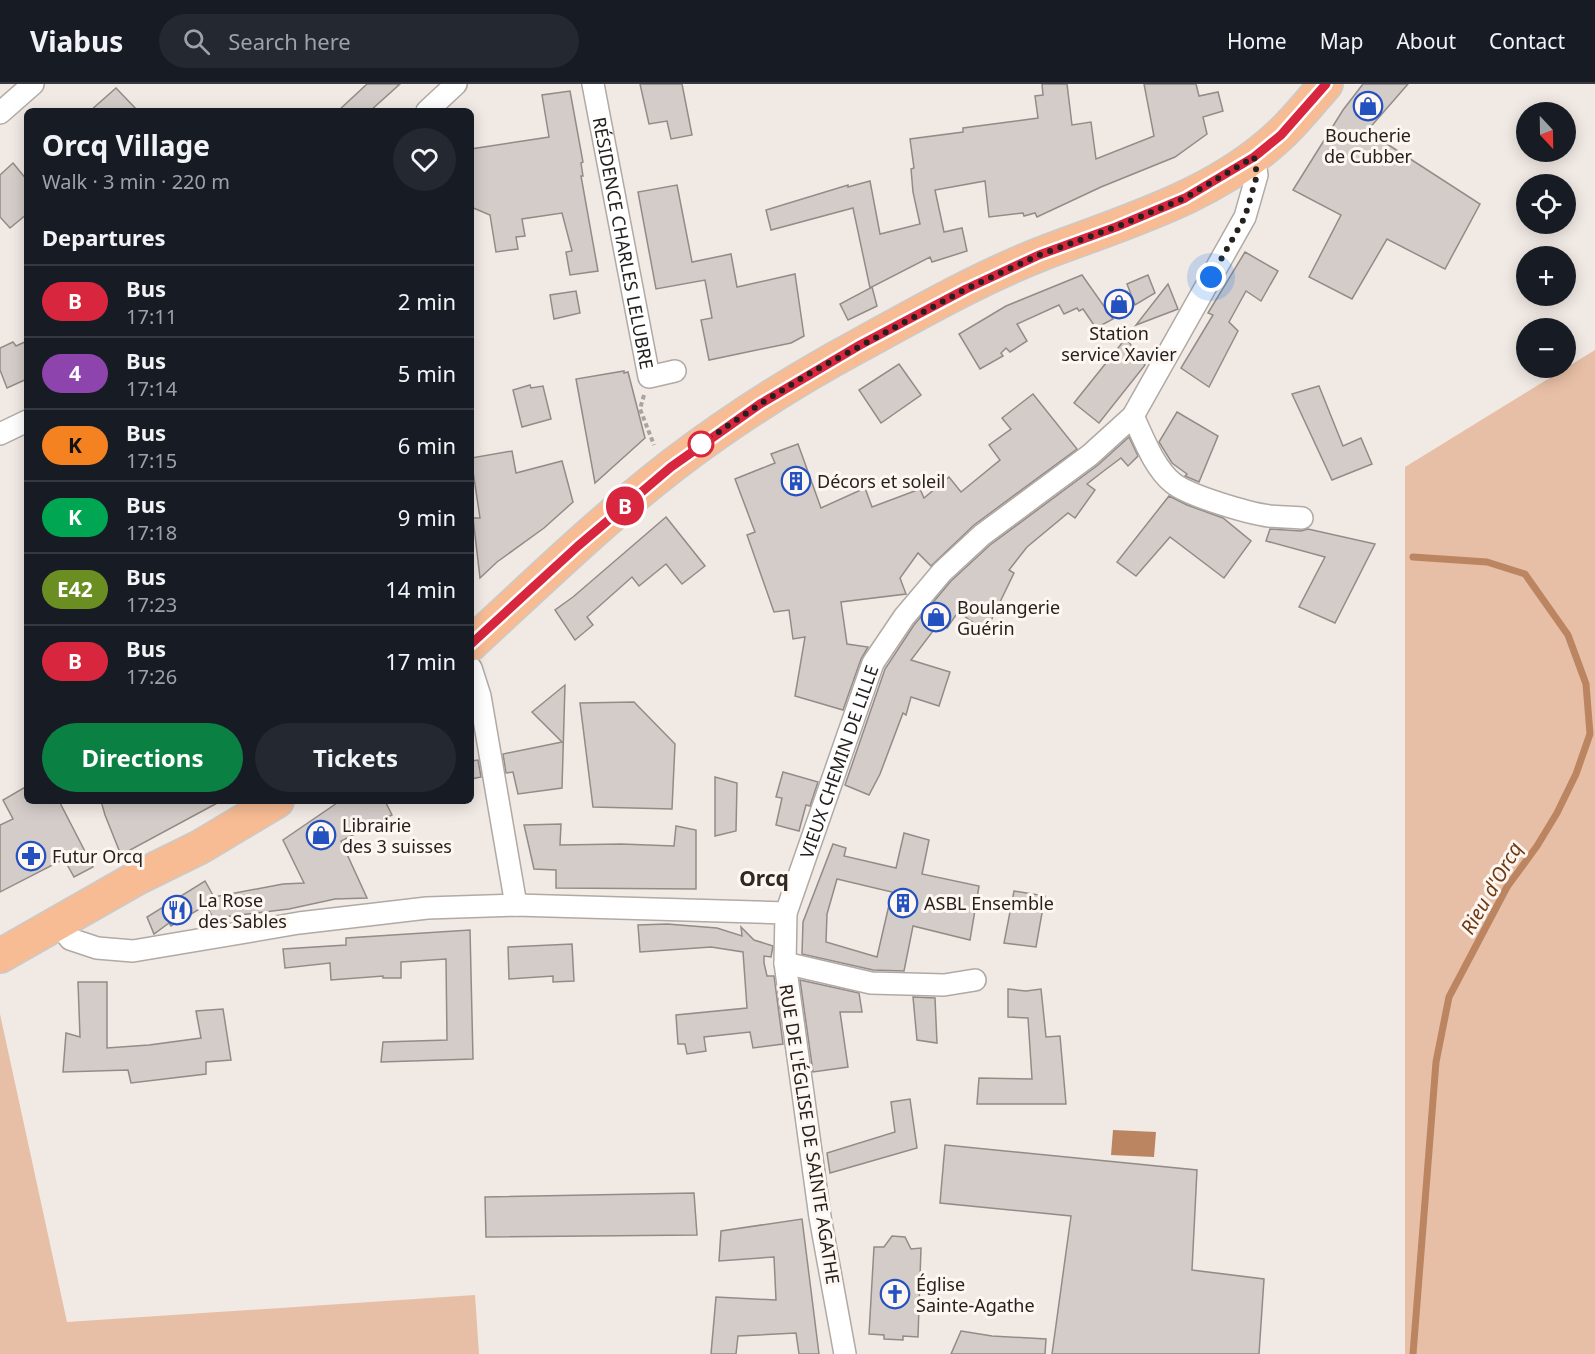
<!DOCTYPE html>
<html lang="en">
<head>
<meta charset="utf-8">
<style>
  :root { --surface:#171b24; --page:#242831; --text:#f1f3f6; --muted:#9ea1a6; --line:#363941; --accent:#0b8043 }
  body { margin:0; font-family:"Noto Sans",sans-serif; background:var(--page); color:var(--text); height:100vh; display:flex; flex-direction:column; font-size:22px; white-space:nowrap }
  * { box-sizing:border-box; margin:0 }
  p { font-size:20px; color:var(--muted) }
  .icon { flex:none; width:33px; height:33px; fill:none; stroke:currentColor; stroke-width:2; stroke-linecap:round; stroke-linejoin:round }
  .map { position:relative; flex:1; overflow:hidden }
  .side { position:absolute; left:24px; top:24px; width:450px; height:696px; display:flex; flex-direction:column; background:var(--surface); border-radius:9px; box-shadow:0 3px 15px #0003 }
  .side>* { flex:none }
  .badge { padding:0 12px; border-radius:20px; font-size:21px; line-height:39px }
  .needle { width:39px; rotate:158deg }
  .controls { position:absolute; left:1516px; top:18px; display:grid; gap:12px }
  .controls a { display:grid; place-items:center; width:60px; height:60px; border-radius:50%; background:var(--surface); box-shadow:0 3px 15px #0003; font-size:30px }
  .you { position:absolute; width:30px; height:30px; margin:-15px; border:4px solid #fff; border-radius:50%; background:#1a73e8; box-shadow:0 0 0 9px #1a73e833 }
  .map>.badge { position:absolute; translate:-50% -50%; box-shadow:0 0 0 3px #fff }
  h2 { padding:0 18px; font-size:22px; line-height:54px }
  .round { display:grid; place-items:center; flex:none; width:63px; height:63px; border-radius:32px; background:var(--page) }
  .summary { display:flex; align-items:center; justify-content:space-between; height:102px; padding:0 18px }
  h1 { font-size:28px; font-weight:700; line-height:45px }
  .cta { display:flex; gap:12px; margin-top:auto; padding:12px 18px }
  .cta a { flex:1; height:69px; border-radius:36px; background:var(--accent); color:#fff; font-size:24px; font-weight:700; line-height:69px; text-align:center }
  .cta a+a { background:var(--page); color:var(--text) }
  ul { padding:0; list-style:none }
  li { display:flex; align-items:center; gap:18px; height:72px; padding:0 18px; border-top:2px solid var(--line) }
  li div { flex:1 }
  li b { display:block; font-size:22px }
  li em { font-style:normal }
  li .badge { min-width:66px; font-weight:700; text-align:center }
  header { display:flex; align-items:center; gap:36px; box-sizing:border-box; height:84px; padding:0 30px; background:var(--surface); border-bottom:2px solid var(--line) }
  header strong { font-size:28px }
  nav { display:flex; gap:33px; margin-inline-start:auto; font-size:21px }
  .search { width:420px; height:54px; background:var(--page); display:flex; align-items:center; gap:15px; box-sizing:border-box; padding:0 21px; border-radius:33px; color:var(--muted); font-size:22px }
  .map>svg:first-child { display:block }
  .green { fill:#e7bfa6 }
  .water { fill:#bc8561 }
  .lines { fill:none; stroke-linecap:round; stroke-linejoin:round }
  .stream { stroke:#bc8561; stroke-width:7 }
  .building { fill:#d4ccc8; stroke:#928b87; stroke-width:1.5; fill-rule:evenodd }
  .street-casing { stroke:#b1a9a4; stroke-width:24 }
  .primary-casing { stroke:#cacac9; stroke-width:36 }
  .path { stroke:#aaa39f; stroke-width:4; stroke-dasharray:4.5 3; stroke-linecap:butt }
  .street { stroke:#fff; stroke-width:21 }
  .primary { stroke:#f7bc94; stroke-width:33 }
  .line-casing { stroke:#fff; stroke-width:14 }
  .line { stroke:#d7263d; stroke-width:9 }
  .walk { stroke:#24211f; stroke-width:6; stroke-dasharray:0 10.8 }
  .stop-dot { fill:#fff; stroke:#d7263d; stroke-width:3 }
  .labels { text-anchor:middle; dominant-baseline:central; stroke-width:6; stroke-linejoin:round; paint-order:stroke }
  .poi-label { font-size:18px; fill:#24211f; stroke:#fef6f1; text-anchor:start }
  .street-label { font-size:18px; fill:#24211f; stroke:#fef6f1 }
  .water-label { font-size:20px; font-style:italic; fill:#703a11; stroke:#fef6f1 }
  .quarter-label { font-size:21px; font-weight:bold; fill:#2f2925; stroke:#fef6f1 }
</style>
</head>
<body>
<header>
<strong>Viabus</strong>
<div class="search"><svg class="icon" aria-label="search" viewBox="0 0 24 24"><circle cx="10" cy="10" r="6"/><path d="M15 15l6 6"/></svg>Search here</div>
<nav><a>Home</a><a>Map</a><a>About</a><a>Contact</a></nav>
</header>
<div class="map">
<svg width="1595" height="1270" viewBox="0 0 1595 1270">
  <rect width="100%" height="100%" fill="#f1e9e4"/>
  <g class="green">
    <polygon points="1595,266 1595,1270 1405,1270 1405,383"/>
    <polygon points="0,930 67,1238 475,1211 479,1270 0,1270"/>
  </g>
  <polygon class="water" points="1113,1046 1156,1048 1154,1073 1111,1071"/>
  <g class="lines">
    <polyline class="stream" points="1413,473 1487,478 1525,490 1568,551 1586,600 1590,650 1576,690 1557,729 1537,762 1507,803 1449,913 1436,978 1413,1270"/>
  </g>
  <g class="building">
    <polygon points="367,0 400,0 370,27 338,27"/>
    <polygon points="640,0 682,0 692,51 671,55 667,37 649,40"/>
    <polygon points="1042,0 1067,0 1072,41 1091,38 1096,75 1154,52 1144,0 1196,0 1199,12 1218,8 1223,27 1203,33 1207,50 1175,73 1101,103 1037,133 1035,129 1024,132 1023,129 989,133 985,97 935,106 944,148 962,144 967,167 932,178 930,173 870,204 853,124 771,146 766,126 848,101 848,103 870,97 880,150 920,140 913,108 911,85 914,84 910,55 963,48 963,44 1038,34 1035,12 1043,11"/>
    <polygon points="1363,0 1408,0 1367,47 1480,120 1445,185 1387,155 1352,215 1309,193 1341,131 1293,106 1343,26"/>
    <polygon points="116,4 138,27 90,27"/>
    <polygon points="570,7 583,78 581,79 583,92 581,92 598,187 570,191 566,168 572,167 562,129 522,135 525,152 516,153 518,165 496,168 490,131 471,123 471,65 549,53 542,11"/>
    <polygon points="13,79 27,96 27,130 10,144 0,133 0,91"/>
    <polygon points="677,101 692,178 731,170 737,203 795,190 804,252 791,259 709,276 701,236 712,234 705,196 656,205 638,108"/>
    <polygon points="1245,168 1278,187 1261,217 1246,207 1229,238 1238,247 1209,303 1181,284 1213,231 1208,229"/>
    <polygon points="1082,191 1113,235 1096,244 1083,225 1079,227 1077,224 1064,230 1059,221 1017,240 1027,257 1010,268 1006,264 1001,269 1003,272 980,285 959,250 1006,222"/>
    <polygon points="1148,191 1155,209 1135,221 1127,200"/>
    <polygon points="1168,200 1178,225 1136,241"/>
    <polygon points="872,203 877,222 848,236 840,220"/>
    <polygon points="576,207 580,229 554,235 550,211"/>
    <polygon points="1126,254 1145,281 1099,339 1074,319"/>
    <polygon points="27,257 27,295 7,304 0,286 0,264 13,258 16,262"/>
    <polygon points="899,280 921,311 881,339 859,306"/>
    <polygon points="624,287 624,289 628,288 645,354 595,399 576,295"/>
    <polygon points="530,301 531,304 543,302 551,335 522,343 513,306"/>
    <polygon points="1319,302 1343,362 1361,354 1372,380 1332,396 1292,310"/>
    <polygon points="1033,310 1077,365 974,441 931,482 918,469 900,494 906,510 841,518 847,560 868,563 861,575 843,626 795,612 805,553 793,555 789,526 774,528 747,451 755,448 735,395 775,379 771,370 798,360 821,424 865,404 872,423 920,405 924,414 949,393 961,408 1000,376 989,361 1011,345 1002,334"/>
    <polygon points="1177,328 1218,352 1199,398 1185,392 1187,390 1172,379 1159,358"/>
    <polygon points="1129,353 1138,372 1128,382 1121,374 1105,386 1087,400 1095,406 1075,434 1068,429 1027,463 1009,486 1014,489 986,547 958,528 947,544 939,539 911,576 950,588 939,622 911,613 906,631 903,629 880,690 869,711 845,701 885,585 914,541 951,497 990,461 1098,381"/>
    <polygon points="512,367 516,389 562,377 573,418 544,444 497,478 480,494 473,434 480,434 471,374"/>
    <polygon points="1169,412 1187,421 1223,434 1251,457 1224,494 1170,453 1136,492 1117,478"/>
    <polygon points="666,433 705,482 682,500 666,480 639,502 632,493 587,533 593,541 575,556 555,526 573,513"/>
    <polygon points="1270,445 1301,447 1308,445 1375,460 1335,539 1299,523 1325,473 1266,457"/>
    <polygon points="565,601 562,704 518,710 513,688 506,689 503,670 562,658 532,628"/>
    <polygon points="634,618 675,660 672,725 593,723 580,619"/>
    <polygon points="478,676 481,693 471,695 471,677"/>
    <polygon points="783,688 818,698 810,722 806,721 799,747 776,741 782,714 776,713"/>
    <polygon points="715,693 737,699 736,747 715,752"/>
    <polygon points="27,702 27,717 59,717 93,783 74,793 64,775 0,808 0,741 13,735 3,716"/>
    <polygon points="101,717 221,717 121,771 105,731"/>
    <polygon points="340,717 385,717 392,731 341,757 367,814 335,815 289,825 224,833 216,839 206,821 171,842 169,839 154,850 147,833 205,797 214,813 283,800 304,799 283,756"/>
    <polygon points="561,740 560,761 621,760 674,762 676,742 696,746 696,805 556,804 556,786 534,785 524,741"/>
    <path d="M904,749L929,756L922,790L979,802L970,856L913,842L904,887L873,886L802,870L803,838L833,760L846,764L844,772L896,784ZM837,795L892,808L877,873L826,858L827,830Z"/>
    <polygon points="1014,807 1045,812 1036,863 1004,859"/>
    <polygon points="667,840 717,844 742,852 741,843 754,856 773,862 771,873 764,872 764,879 767,892 774,892 783,960 753,964 750,948 704,953 706,967 687,970 685,960 678,960 676,931 747,924 743,868 711,863 640,868 638,841"/>
    <polygon points="470,846 473,975 381,978 383,958 447,956 446,875 401,878 401,894 383,894 383,892 331,896 330,879 285,884 283,865 346,861 346,854"/>
    <polygon points="572,860 574,897 553,898 553,892 509,895 508,863"/>
    <polygon points="800,896 859,909 862,928 840,928 848,983 813,988"/>
    <polygon points="78,898 107,898 107,964 149,961 201,954 196,927 223,925 231,976 206,978 206,990 131,999 128,986 63,988 66,949 80,953"/>
    <polygon points="1008,905 1026,907 1041,905 1046,953 1060,952 1066,1020 977,1020 979,994 1032,995 1028,934 1008,933"/>
    <polygon points="913,913 935,914 937,959 917,956"/>
    <polygon points="910,1015 917,1064 830,1089 827,1069 895,1048 891,1018"/>
    <polygon points="945,1061 1197,1086 1192,1186 1264,1195 1259,1270 1052,1270 1071,1132 940,1119"/>
    <polygon points="694,1109 697,1151 486,1153 485,1113"/>
    <polygon points="802,1135 819,1270 799,1270 796,1249 738,1252 736,1270 711,1270 716,1213 776,1216 774,1173 719,1177 721,1147"/>
    <polygon points="892,1152 905,1153 911,1165 921,1164 918,1253 903,1252 903,1256 884,1255 884,1251 869,1250 874,1163 884,1163"/>
    <polygon points="961,1247 992,1252 1046,1255 1045,1270 951,1270"/>
  </g>
  <g class="lines">
    <g class="street-casing">
      <g id="street">
        <path id="s1" d="M593,0L649,293L675,287"/>
        <polyline points="427,27 456,0"/>
        <polyline points="0,29 33,0"/>
        <path d="M1133,332C1143,353 1154,384 1173,399C1189,412 1248,429 1269,432C1280,433 1291,433 1302,434"/>
        <polyline points="0,350 27,337"/>
        <polyline points="471,584 480,612 516,821"/>
        <polyline points="58,838 70,855 97,864 133,867 299,839 427,824 516,821 786,829"/>
        <polyline points="785,879 871,899 944,901 975,896"/>
        <path id="s2" d="M845,1270L820,1133L785,879L786,829L873,579L904,533L942,488L982,451L1090,371L1133,332L1245,133L1257,91L1254,73"/>
      </g>
    </g>
    <g class="primary-casing">
      <g id="primary">
        <path d="M471,560C537,499 602,436 673,381C732,336 795,296 860,261C918,229 980,194 1041,170C1124,138 1215,113 1281,50C1297,35 1311,17 1326,0"/>
        <polyline points="0,872 137,794 200,763 277,717"/>
      </g>
    </g>
    <polyline class="path" points="644,311 640,325 654,361"/>
    <use href="#street" class="street"/>
    <use href="#primary" class="primary"/>
  </g>
  <g class="lines">
    <g class="line-casing">
      <polyline id="line" points="471,560 578,462 671,383 760,320 860,261 966,205 1039,171 1116,143 1185,114 1254,73 1281,51 1326,0"/>
    </g>
    <use href="#line" class="line"/>
    <polyline class="walk" points="701,360 760,320 812,288 966,205 1039,171 1116,143 1185,114 1254,73 1257,91 1245,133 1211,193"/>
  </g>
  <defs>
    <g id="shop-ring" transform="scale(1.5)"><circle r="9.5" fill="#fef6f1" stroke="#2351bf" stroke-width="1.5"/><path d="M-5-2.5h2.3a2.7 3.5 0 0 1 5.4 0H5L5.5 6h-11ZM-1.5-2.5h3a1.5 2.3 0 0 0-3 0Z" fill="#2351bf"/></g>
    <g id="building-ring" transform="scale(1.5)"><circle r="9.5" fill="#fef6f1" stroke="#2351bf" stroke-width="1.5"/><path d="M-4-6H4V6H1V3H-1V6H-4ZM-2.5-4.3h1.7v1.8h-1.7ZM.8-4.3h1.7v1.8H.8ZM-2.5-1h1.7V.8h-1.7ZM.8-1h1.7V.8H.8Z" fill="#2351bf"/></g>
    <g id="pharmacy-ring" transform="scale(1.5)"><circle r="9.5" fill="#fef6f1" stroke="#2351bf" stroke-width="1.5"/><path d="M-2-6h4v4h4v4h-4v4h-4v-4h-4v-4h4Z" fill="#2351bf"/></g>
    <g id="restaurant-ring" transform="scale(1.5)"><circle r="9.5" fill="#fef6f1" stroke="#2351bf" stroke-width="1.5"/><path d="M-5-6h1v4h1v-4h1v4h1v-4h1v5L-1.5 .5V6h-2V.5L-5-1ZM5-6V6H3V1.5H1.5Q1.5-4 5-6Z" fill="#2351bf"/></g>
    <g id="church-ring" transform="scale(1.5)"><circle r="9.5" fill="#fef6f1" stroke="#2351bf" stroke-width="1.5"/><path d="M-1.2-6h2.4v3.5h3.3v2.4h-3.3V6h-2.4V-.1h-3.3v-2.4h3.3Z" fill="#2351bf"/></g>
  </defs>
  <g fill-rule="evenodd">
    <use href="#shop-ring" x="1368" y="22"/>
    <use href="#shop-ring" x="1119" y="220"/>
    <use href="#building-ring" x="796" y="397"/>
    <use href="#shop-ring" x="936" y="533"/>
    <use href="#shop-ring" x="321" y="751"/>
    <use href="#pharmacy-ring" x="31" y="772"/>
    <use href="#building-ring" x="903" y="819"/>
    <use href="#restaurant-ring" x="177" y="826"/>
    <use href="#church-ring" x="895" y="1210"/>
  </g>
  <circle class="stop-dot" cx="701" cy="360" r="12"/>
  <g class="labels">
    <g class="poi-label">
      <text x="1368" y="51" text-anchor="middle">Boucherie<tspan x="1368" dy="21">de Cubber</tspan></text>
      <text x="1119" y="249" text-anchor="middle">Station<tspan x="1119" dy="21">service Xavier</tspan></text>
      <text x="817" y="397">Décors et soleil</text>
      <text x="957" y="523">Boulangerie<tspan x="957" dy="21">Guérin</tspan></text>
      <text x="342" y="741">Librairie<tspan x="342" dy="21">des 3 suisses</tspan></text>
      <text x="52" y="772">Futur Orcq</text>
      <text x="198" y="816">La Rose<tspan x="198" dy="21">des Sables</tspan></text>
      <text x="924" y="819">ASBL Ensemble</text>
      <text x="916" y="1200">Église<tspan x="916" dy="21">Sainte-Agathe</tspan></text>
    </g>
    <g class="street-label">
      <text stroke="none"><textPath href="#s1" startOffset="162">RÉSIDENCE CHARLES LELUBRE</textPath></text>
      <text stroke="none"><textPath href="#s2" startOffset="606">VIEUX CHEMIN DE LILLE</textPath></text>
      <text transform="translate(810 1050) rotate(81)">RUE DE L'ÉGLISE DE SAINTE AGATHE</text>
    </g>
    <g class="water-label">
      <text transform="translate(1491 804) rotate(-60)">Rieu d'Orcq</text>
    </g>
    <g class="quarter-label">
      <text x="764" y="794">Orcq</text>
    </g>
  </g>
</svg>
<div class="controls">
<a><svg class="needle" viewBox="-14 -14 28 28"><path d="M0-13l5 13h-10z" fill="#e53935"/><path d="M0 13l5-13h-10z" fill="#9ea1a6"/></svg></a>
<a><svg class="icon" aria-label="locate" viewBox="0 0 24 24"><circle cx="12" cy="12" r="6"/><path d="M12 2v4M12 18v4M2 12h4M18 12h4"/></svg></a>
<a>+</a>
<a>−</a>
</div>
<div class="you" style="left:1211px;top:193px"></div>
<b class="badge" style="left:625px;top:422px;background:#d7263d;color:#fff">B</b>
<section class="side">
<div class="summary"><div><h1>Orcq Village</h1><p>Walk · 3 min · 220 m</p></div><a class="round"><svg class="icon" aria-label="heart" viewBox="0 0 24 24"><path d="M12 20l-8-8c-3-5 5-10 8-4 3-6 11-1 8 4z"/></svg></a></div>
<h2>Departures</h2>
<ul>
<li><span class="badge" style="background:#d7263d;color:#fff">B</span><div><b>Bus</b><p>17:11</p></div><em>2 min</em></li>
<li><span class="badge" style="background:#8e44ad;color:#fff">4</span><div><b>Bus</b><p>17:14</p></div><em>5 min</em></li>
<li><span class="badge" style="background:#f58220;color:#111">K</span><div><b>Bus</b><p>17:15</p></div><em>6 min</em></li>
<li><span class="badge" style="background:#00a651;color:#fff">K</span><div><b>Bus</b><p>17:18</p></div><em>9 min</em></li>
<li><span class="badge" style="background:#6b8e23;color:#fff">E42</span><div><b>Bus</b><p>17:23</p></div><em>14 min</em></li>
<li><span class="badge" style="background:#d7263d;color:#fff">B</span><div><b>Bus</b><p>17:26</p></div><em>17 min</em></li>
</ul>
<div class="cta"><a>Directions</a><a>Tickets</a></div>
</section>
</div>
</body>
</html>
